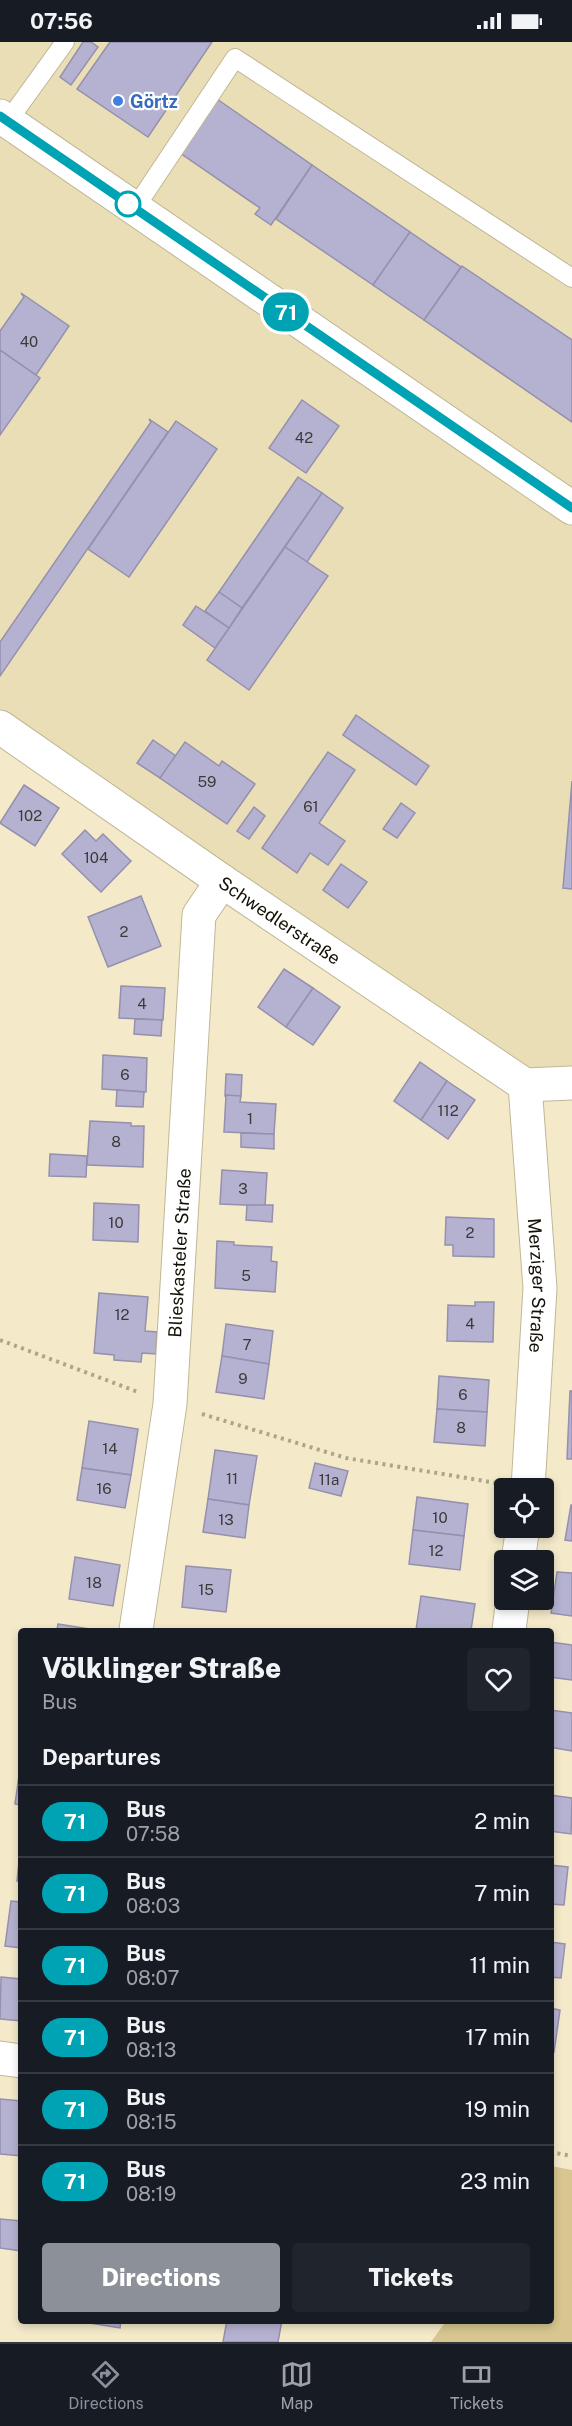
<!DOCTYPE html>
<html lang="en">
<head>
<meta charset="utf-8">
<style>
  :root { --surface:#171b24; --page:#20242c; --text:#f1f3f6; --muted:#9ea1a6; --line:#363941; --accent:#8c9099 }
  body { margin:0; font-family:"Public Sans",sans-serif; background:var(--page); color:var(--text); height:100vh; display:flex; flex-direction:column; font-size:22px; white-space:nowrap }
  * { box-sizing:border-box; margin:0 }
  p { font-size:20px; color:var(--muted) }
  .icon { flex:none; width:33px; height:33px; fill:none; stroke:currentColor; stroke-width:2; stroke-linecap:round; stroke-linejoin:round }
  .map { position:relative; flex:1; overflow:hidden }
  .sheet { position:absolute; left:18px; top:1586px; width:536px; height:696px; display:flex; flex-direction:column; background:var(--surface); border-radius:6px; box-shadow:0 3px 9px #0003 }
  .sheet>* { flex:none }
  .badge { padding:0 12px; border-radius:20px; font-size:21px; line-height:39px }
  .controls { position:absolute; left:494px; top:1436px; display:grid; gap:12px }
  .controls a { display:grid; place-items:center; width:60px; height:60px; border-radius:6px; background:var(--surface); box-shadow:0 3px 9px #0003; font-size:30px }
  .map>.badge { position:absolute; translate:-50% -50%; box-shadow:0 0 0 3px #fff }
  h2 { padding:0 24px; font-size:22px; line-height:54px }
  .round { display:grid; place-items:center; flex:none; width:63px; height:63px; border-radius:6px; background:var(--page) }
  .summary { display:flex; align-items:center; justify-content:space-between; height:102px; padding:0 24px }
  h1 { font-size:28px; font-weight:800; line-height:45px }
  .button { display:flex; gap:12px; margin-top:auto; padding:12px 24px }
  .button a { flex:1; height:69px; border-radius:6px; background:var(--accent); color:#fff; font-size:24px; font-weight:800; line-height:69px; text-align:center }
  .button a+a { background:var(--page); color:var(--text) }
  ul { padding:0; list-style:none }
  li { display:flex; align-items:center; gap:18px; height:72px; padding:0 24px; border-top:2px solid var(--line) }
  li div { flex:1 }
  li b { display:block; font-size:22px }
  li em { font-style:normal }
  li .badge { min-width:66px; font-weight:700; text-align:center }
  .status { display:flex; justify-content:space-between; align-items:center; height:42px; padding:0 30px; background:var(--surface); direction:ltr }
  .status svg { height:16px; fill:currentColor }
  .menu { display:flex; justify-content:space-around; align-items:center; height:84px; border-top:2px solid var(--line); background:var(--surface); font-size:16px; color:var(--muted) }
  .menu a { display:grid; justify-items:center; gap:3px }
  .menu .on { color:var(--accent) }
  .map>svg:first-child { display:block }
  .built { fill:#eadeb6 }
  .green { fill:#d7c68f }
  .building { fill:#b5b2d1; stroke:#9490ae; stroke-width:1.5 }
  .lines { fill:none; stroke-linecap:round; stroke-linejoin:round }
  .lane-casing { stroke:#c0b797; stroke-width:20 }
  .street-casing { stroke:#c0b797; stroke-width:35 }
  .secondary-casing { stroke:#c0b797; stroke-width:35 }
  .path { stroke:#aca48b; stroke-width:4; stroke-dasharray:3 4.5; stroke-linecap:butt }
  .lane { stroke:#fff; stroke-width:18 }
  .street { stroke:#fff; stroke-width:33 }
  .secondary { stroke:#fff; stroke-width:33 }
  .line-casing { stroke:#fff; stroke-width:14 }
  .line { stroke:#00a3b4; stroke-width:9 }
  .shop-dot { fill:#3f7fe0; stroke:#fff; stroke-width:2 }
  .stop-dot { fill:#fff; stroke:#00a3b4; stroke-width:3 }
  .labels { text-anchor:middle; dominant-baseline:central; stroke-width:4.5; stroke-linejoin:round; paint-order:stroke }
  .number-label { font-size:15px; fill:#3c3939 }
  .shop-label { font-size:18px; font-weight:bold; fill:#366cbe; stroke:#fff; text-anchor:start }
  .street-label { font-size:18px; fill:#141106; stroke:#fff }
</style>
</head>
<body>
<div class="status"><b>07:56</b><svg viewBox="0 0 49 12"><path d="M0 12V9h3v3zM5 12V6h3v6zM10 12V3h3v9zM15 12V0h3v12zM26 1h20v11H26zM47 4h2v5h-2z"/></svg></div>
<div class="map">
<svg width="572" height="2300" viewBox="0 0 572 2300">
  <rect width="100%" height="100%" fill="#f4eaca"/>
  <polygon class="built" points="0,0 572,0 572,1058 0,692"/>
  <polygon class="green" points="551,2124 572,2128 572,2300 431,2300 446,2279 550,2278"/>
  <g class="building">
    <polygon points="83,0 91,0 98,5 71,43 60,35"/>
    <polygon points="110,0 212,0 148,95 77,47"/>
    <polygon points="217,57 312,123 271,183 255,172 260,166 180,111"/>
    <polygon points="312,123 410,190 373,243 276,177"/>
    <polygon points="410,190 461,225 424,278 373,243"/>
    <polygon points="462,224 572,298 572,380 424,278"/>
    <polygon points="21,251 69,284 36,333 0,308 0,289 24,255"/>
    <polygon points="0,308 40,336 0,393"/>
    <polygon points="302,358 339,384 306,431 269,406"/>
    <polygon points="149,377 168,390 0,634 0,600 151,380"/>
    <polygon points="176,379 217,407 129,535 88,507"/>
    <polygon points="298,435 322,451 242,566 219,550"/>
    <polygon points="322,451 343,466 307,520 285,505"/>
    <polygon points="285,505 328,534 249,648 207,618"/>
    <polygon points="219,550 242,566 229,586 205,569"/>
    <polygon points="196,564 229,586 215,606 183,583"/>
    <polygon points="356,673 429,724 416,743 343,693"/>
    <polygon points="153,698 176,714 160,736 137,721"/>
    <polygon points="185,700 219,724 222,719 255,742 227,782 160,736"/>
    <polygon points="328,710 355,728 319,781 345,799 328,823 310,811 297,831 262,806"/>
    <polygon points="572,739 572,847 563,846"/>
    <polygon points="24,743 59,766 35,804 0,781"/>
    <polygon points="401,761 415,771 397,796 383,787"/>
    <polygon points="254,765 265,774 249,797 237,789"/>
    <polygon points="85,788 96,799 103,792 131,819 101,850 62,812"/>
    <polygon points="341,822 367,840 348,866 323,848"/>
    <polygon points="141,854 161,904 108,925 88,875"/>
    <polygon points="284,927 313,946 286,985 258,965"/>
    <polygon points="121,944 165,946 163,978 119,976"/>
    <polygon points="313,946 340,965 313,1003 286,985"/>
    <polygon points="135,977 162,978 161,994 134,992"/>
    <polygon points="103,1013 147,1016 146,1050 102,1047"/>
    <polygon points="420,1020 447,1039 421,1078 394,1059"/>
    <polygon points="226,1032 242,1033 241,1054 225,1054"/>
    <polygon points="447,1039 475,1058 448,1097 421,1078"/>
    <polygon points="117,1048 144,1050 143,1065 116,1064"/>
    <polygon points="226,1053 241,1054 240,1060 276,1062 274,1092 224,1090"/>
    <polygon points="90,1079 131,1081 131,1084 144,1084 143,1125 87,1123"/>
    <polygon points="241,1091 274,1092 274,1107 241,1105"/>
    <polygon points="50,1112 87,1114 86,1135 49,1134"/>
    <polygon points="222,1128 267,1131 265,1164 220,1162"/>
    <polygon points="94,1161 139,1163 138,1200 93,1198"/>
    <polygon points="247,1163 273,1163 272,1180 246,1178"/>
    <polygon points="446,1175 494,1177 494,1215 453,1214 453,1203 445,1203"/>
    <polygon points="217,1199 234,1200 234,1203 272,1205 271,1219 277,1220 275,1250 215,1246"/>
    <polygon points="99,1251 148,1255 145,1289 157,1290 156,1312 142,1311 141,1320 114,1318 114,1313 94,1311"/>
    <polygon points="475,1260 494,1260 493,1300 447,1299 448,1263 475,1264"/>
    <polygon points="226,1282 273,1289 269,1322 222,1314"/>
    <polygon points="222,1314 269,1322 264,1357 216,1350"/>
    <polygon points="439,1334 489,1338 487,1370 437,1367"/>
    <polygon points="570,1349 572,1349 572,1417 567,1417"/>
    <polygon points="437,1367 487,1370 485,1404 434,1400"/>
    <polygon points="89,1379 138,1387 131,1433 82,1426"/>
    <polygon points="215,1408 257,1414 249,1463 208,1457"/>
    <polygon points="315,1421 348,1429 341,1454 309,1446"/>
    <polygon points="82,1426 131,1433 125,1466 77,1458"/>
    <polygon points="417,1455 468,1462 464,1494 413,1488"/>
    <polygon points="208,1457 249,1463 245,1496 203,1490"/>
    <polygon points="571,1463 572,1463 572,1499 565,1498"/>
    <polygon points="413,1488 464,1494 460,1528 409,1522"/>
    <polygon points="75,1515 120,1523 113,1564 69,1557"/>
    <polygon points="186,1524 231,1528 226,1570 182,1565"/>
    <polygon points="557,1530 572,1531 572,1574 551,1571"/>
    <polygon points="421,1554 475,1562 471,1588 416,1588"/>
    <polygon points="58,1582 96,1588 57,1588"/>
    <polygon points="550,1600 572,1603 572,1638 550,1635"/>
    <polygon points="550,1668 572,1671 572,1709 550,1705"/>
    <polygon points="21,1720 21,1763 15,1762"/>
    <polygon points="550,1753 572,1756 571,1792 550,1789"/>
    <polygon points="21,1801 21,1839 17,1839"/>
    <polygon points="550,1823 568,1825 564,1863 550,1862"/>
    <polygon points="11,1859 21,1860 21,1906 5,1904"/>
    <polygon points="550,1900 565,1902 561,1936 550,1935"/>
    <polygon points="1,1935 21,1937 21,1979 0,1977"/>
    <polygon points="550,1966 560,1968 554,2010 550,2009"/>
    <polygon points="0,2057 21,2059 21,2114 0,2112"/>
    <polygon points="0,2177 21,2179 21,2209 0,2206"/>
    <polygon points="71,2278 121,2278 120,2286"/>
    <polygon points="227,2278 282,2278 278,2300 223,2300"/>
  </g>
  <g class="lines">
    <g class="lane-casing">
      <g id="lane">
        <polyline points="8,79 65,0"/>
        <polyline points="135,166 235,16 572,236"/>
      </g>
    </g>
    <g class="street-casing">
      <g id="street">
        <path id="s1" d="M0,685L222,839L525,1043L572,1041"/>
        <path id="s2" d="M525,1043L540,1246L528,1446"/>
        <polyline points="518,1518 523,1485"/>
        <path id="s3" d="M136,1588L170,1362L199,873L222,839"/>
        <polyline points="509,1588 513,1557"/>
        <polyline points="0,2016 21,2019"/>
      </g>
    </g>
    <g class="secondary-casing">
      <polyline id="secondary" points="0,74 572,466"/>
    </g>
    <g class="path">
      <polyline points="0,1298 138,1350"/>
      <polyline points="202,1372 346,1416 497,1441"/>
      <polyline points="550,2110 572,2114"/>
    </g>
    <use href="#lane" class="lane"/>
    <use href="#street" class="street"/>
    <use href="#secondary" class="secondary"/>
  </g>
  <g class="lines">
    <g class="line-casing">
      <polyline id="line" points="0,74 572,466"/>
    </g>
    <use href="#line" class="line"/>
  </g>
  <circle class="shop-dot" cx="118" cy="59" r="6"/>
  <circle class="stop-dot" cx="128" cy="162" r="12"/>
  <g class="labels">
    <g class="number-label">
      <text x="29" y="299">40</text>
      <text x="304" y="395">42</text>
      <text x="207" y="739">59</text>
      <text x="311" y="764">61</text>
      <text x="30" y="773">102</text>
      <text x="96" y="815">104</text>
      <text x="124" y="889">2</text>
      <text x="142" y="961">4</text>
      <text x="125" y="1032">6</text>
      <text x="448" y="1068">112</text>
      <text x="250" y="1076">1</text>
      <text x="116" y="1099">8</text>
      <text x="243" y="1146">3</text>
      <text x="116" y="1180">10</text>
      <text x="470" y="1190">2</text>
      <text x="246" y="1233">5</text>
      <text x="122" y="1272">12</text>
      <text x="470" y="1281">4</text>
      <text x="247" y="1302">7</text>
      <text x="243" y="1336">9</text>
      <text x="463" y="1352">6</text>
      <text x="461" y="1385">8</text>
      <text x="110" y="1406">14</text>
      <text x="232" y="1436">11</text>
      <text x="329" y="1437">11a</text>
      <text x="104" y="1446">16</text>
      <text x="440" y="1475">10</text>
      <text x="226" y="1477">13</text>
      <text x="436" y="1508">12</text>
      <text x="94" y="1540">18</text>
      <text x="206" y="1547">15</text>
    </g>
    <g class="shop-label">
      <text x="130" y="59">Görtz</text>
    </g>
    <g class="street-label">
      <text stroke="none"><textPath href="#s1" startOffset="340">Schwedlerstraße</textPath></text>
      <text stroke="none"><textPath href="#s3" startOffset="380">Blieskasteler Straße</textPath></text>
      <text stroke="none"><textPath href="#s2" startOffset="201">Merziger Straße</textPath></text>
    </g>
  </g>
</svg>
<div class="controls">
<a><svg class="icon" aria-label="locate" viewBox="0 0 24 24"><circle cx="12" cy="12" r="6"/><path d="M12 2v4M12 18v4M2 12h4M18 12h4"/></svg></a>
<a><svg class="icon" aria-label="layers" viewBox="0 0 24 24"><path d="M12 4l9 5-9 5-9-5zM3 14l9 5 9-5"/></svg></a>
</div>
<b class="badge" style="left:286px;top:270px;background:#00a3b4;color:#fff">71</b>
<section class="sheet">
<div class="summary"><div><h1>Völklinger Straße</h1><p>Bus</p></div><a class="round"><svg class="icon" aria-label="heart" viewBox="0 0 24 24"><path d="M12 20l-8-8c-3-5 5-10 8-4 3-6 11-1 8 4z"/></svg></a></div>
<h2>Departures</h2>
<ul>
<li><span class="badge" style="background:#00a3b4;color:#fff">71</span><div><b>Bus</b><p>07:58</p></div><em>2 min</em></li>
<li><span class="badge" style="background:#00a3b4;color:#fff">71</span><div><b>Bus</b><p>08:03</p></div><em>7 min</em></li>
<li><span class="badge" style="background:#00a3b4;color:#fff">71</span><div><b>Bus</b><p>08:07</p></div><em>11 min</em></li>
<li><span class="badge" style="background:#00a3b4;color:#fff">71</span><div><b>Bus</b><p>08:13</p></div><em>17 min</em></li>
<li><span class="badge" style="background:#00a3b4;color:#fff">71</span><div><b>Bus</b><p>08:15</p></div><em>19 min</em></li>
<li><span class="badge" style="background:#00a3b4;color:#fff">71</span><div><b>Bus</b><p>08:19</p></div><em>23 min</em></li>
</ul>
<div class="button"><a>Directions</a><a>Tickets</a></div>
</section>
</div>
<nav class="menu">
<a class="on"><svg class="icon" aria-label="directions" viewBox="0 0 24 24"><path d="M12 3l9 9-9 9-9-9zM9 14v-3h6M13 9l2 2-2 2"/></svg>Directions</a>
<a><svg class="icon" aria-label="map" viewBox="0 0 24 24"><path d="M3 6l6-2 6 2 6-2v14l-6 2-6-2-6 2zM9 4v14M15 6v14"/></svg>Map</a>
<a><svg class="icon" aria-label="tickets" viewBox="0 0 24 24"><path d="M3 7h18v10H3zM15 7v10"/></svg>Tickets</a>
</nav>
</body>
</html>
